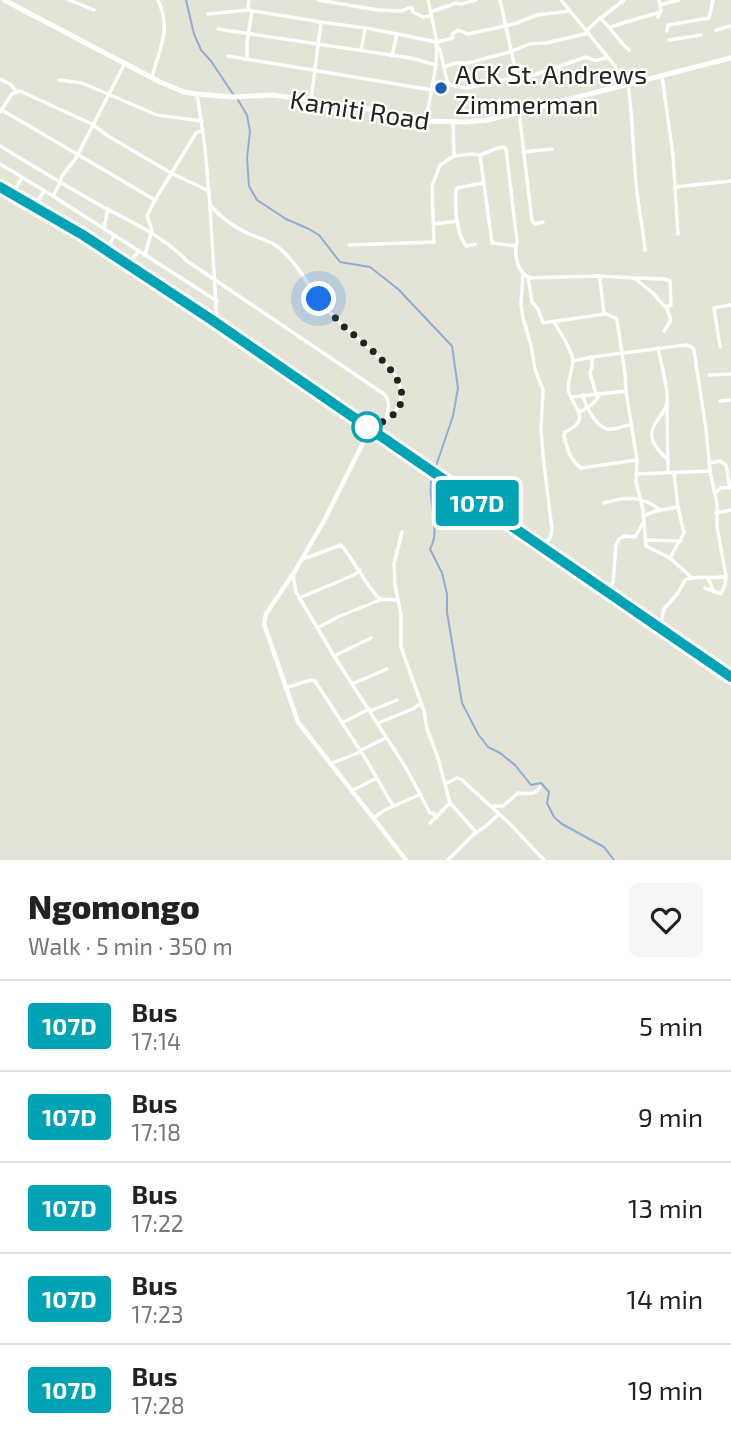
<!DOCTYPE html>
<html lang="en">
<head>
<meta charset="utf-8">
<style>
  :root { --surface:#fff; --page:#f6f6f6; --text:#222; --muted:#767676; --line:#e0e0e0 }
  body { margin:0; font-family:"Exo 2",sans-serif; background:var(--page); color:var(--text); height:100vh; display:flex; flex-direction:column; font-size:26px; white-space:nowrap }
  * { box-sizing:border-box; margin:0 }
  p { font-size:23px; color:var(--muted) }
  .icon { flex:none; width:38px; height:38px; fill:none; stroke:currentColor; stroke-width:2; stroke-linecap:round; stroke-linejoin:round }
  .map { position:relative; height:860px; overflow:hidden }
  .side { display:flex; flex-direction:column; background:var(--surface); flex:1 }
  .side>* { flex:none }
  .badge { padding:0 14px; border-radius:5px; font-size:24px; line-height:46px }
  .you { position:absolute; width:35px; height:35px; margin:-18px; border:5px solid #fff; border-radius:50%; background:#1a73e8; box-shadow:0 0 0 10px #1a73e833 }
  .map>.badge { position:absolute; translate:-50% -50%; box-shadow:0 0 0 4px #fff }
  .round { display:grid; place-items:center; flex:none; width:74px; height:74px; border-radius:10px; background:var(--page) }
  .overview { display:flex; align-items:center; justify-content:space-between; height:119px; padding:0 28px }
  h1 { font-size:33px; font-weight:800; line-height:52px }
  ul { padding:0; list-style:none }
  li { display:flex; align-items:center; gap:21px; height:91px; padding:0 28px; border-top:2px solid var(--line) }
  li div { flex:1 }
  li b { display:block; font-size:26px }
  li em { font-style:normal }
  li .badge { min-width:77px; font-weight:700; text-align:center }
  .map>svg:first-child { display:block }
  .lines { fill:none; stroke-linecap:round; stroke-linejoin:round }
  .stream { stroke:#8fadd4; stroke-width:2 }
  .minor { stroke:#fff; stroke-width:3.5 }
  .tertiary { stroke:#fff; stroke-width:4.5 }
  .secondary { stroke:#fff; stroke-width:5 }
  .primary { stroke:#d0d0a6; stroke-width:6 }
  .line-casing { stroke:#fff; stroke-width:16 }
  .line { stroke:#00a3b4; stroke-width:10 }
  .walk { stroke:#24241f; stroke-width:7; stroke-dasharray:0 12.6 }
  .poi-dot { fill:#1661b0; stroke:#fff; stroke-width:2.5 }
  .stop-dot { fill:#fff; stroke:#00a3b4; stroke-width:3.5 }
  .labels { text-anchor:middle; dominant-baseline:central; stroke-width:5; stroke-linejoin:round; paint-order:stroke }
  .poi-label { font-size:26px; fill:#24241f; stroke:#fff; text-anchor:start }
  .street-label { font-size:26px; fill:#24241f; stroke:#fff }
</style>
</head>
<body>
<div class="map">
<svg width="731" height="860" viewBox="0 0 731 860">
  <rect width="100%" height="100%" fill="#e3e3d6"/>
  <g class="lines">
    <g class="stream">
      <polyline points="186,0 194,34 201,50 211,61 233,94"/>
      <polyline points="238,100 247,115 250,131 247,158 249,186 257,200 286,219 309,229 319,235 340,262 370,267 398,289 452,346 458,388 453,416 435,469"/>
      <path d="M432,476C426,500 442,529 430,549L442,573L447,594V612L462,703L478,734L488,747L500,753L515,765L531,785L541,783L549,792L547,803L554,817L562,824L604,847L614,860"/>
    </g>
    <g class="minor">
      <polyline points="69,0 94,10"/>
      <polyline points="318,0 378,10 402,11 408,8 412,8 413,12 423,17 430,16"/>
      <path d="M500,0L517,77L521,79L525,78L586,57C598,62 595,61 608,57"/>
      <polyline points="561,0 615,66 624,85"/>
      <polyline points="660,5 679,0"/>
      <polyline points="248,10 249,0"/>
      <polyline points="431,12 456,3 461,4 476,0"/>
      <polyline points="208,14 248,10 321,22"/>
      <polyline points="658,17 661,11 659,0"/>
      <polyline points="601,18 624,0"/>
      <polyline points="610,27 660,12"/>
      <polyline points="218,29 411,58 436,65"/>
      <polyline points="716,30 731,26"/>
      <path d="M586,31L600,18C611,28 618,40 629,50"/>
      <polyline points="667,31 668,25 709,18 713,0"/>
      <polyline points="669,40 701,35"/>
      <polyline points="436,45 440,50 447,81 450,85 467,88 517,77"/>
      <polyline points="361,51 365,29"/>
      <polyline points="228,56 432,90"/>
      <polyline points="392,56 397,34"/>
      <polyline points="247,59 247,42 252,11"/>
      <polyline points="444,67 456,63 468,63 510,52 529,44 546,43 589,33"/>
      <polyline points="662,76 673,155 678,234"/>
      <path d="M152,78C159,48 172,31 158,0"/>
      <polyline points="0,79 10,84 16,91"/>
      <polyline points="59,80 82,83 157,115 202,121"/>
      <path d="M628,85C633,118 633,151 636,184C638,206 643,227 645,250"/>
      <path d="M197,94L205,148L210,205C221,218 234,227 249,234C259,238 270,241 278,247C298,263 309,288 325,307C343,328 365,343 384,362C394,371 401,382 401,395C401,414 384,420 370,429"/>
      <polyline points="311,101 321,22 372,29 437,42 453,38 452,34 458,30 468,34 514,24 537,15 570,11"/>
      <polyline points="2,110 155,200"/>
      <polyline points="0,112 12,94 20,91 92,124 108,136 171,173 209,191"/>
      <polyline points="519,112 532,221 535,224 543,222"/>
      <polyline points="426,121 436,65 437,42 428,0"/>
      <path d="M453,122L454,156L472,154L480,155L492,243L516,246C515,259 518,272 530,278L598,276L600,279L604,313L616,318L617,320L625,374L626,391L637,460L636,482L643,510L646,546L670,558L691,577"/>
      <path d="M0,146C35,167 69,188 105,208C134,223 164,237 187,261L384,394C391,401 388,410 386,419"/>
      <polyline points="523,152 552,149"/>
      <polyline points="480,155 498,148 504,147 506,149 517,241 516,246"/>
      <polyline points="0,164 53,196 217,301"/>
      <polyline points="675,187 731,181"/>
      <polyline points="12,194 22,178"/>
      <polyline points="53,196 58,187 62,176 76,158 125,63"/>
      <polyline points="34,207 44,191"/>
      <polyline points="210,207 217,322"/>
      <polyline points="434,224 458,221"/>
      <polyline points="104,228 108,209"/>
      <path d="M475,244L466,246C456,232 455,207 456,190L457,188L483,183"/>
      <polyline points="349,245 434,242 432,186 440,165 454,156"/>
      <polyline points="108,251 114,235"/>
      <polyline points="145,255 152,230 147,216 155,200 196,133 203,130"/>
      <polyline points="128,264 139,251"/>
      <polyline points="523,274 521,304 523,318 531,345 535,369 543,390 541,428 543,455 552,530 550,538 542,547"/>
      <polyline points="598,276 634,278 653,293 667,309 671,320 664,331"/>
      <polyline points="528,277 532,302 538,309 543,323 605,314"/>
      <polyline points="636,278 664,279 670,281 671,303 671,305 665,307"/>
      <path d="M554,322C559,330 572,351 573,360C573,370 566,383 569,393C575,409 592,420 565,432L564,436C567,448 570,460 581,468L637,460"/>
      <polyline points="720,347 714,308 731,305"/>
      <path d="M658,348C661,363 669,390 667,403C666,408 662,414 659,418C645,435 653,446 668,460"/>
      <polyline points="592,357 592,366 590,373 596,394"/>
      <path d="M573,361L592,357L686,345L692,347L694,350L706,429L710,471L717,504V527L726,576C713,580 698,574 685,580L678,593L664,609L662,618L657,625"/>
      <polyline points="709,375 731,374"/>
      <path d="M583,395C585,406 596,426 607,429C614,431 624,425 631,425"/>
      <polyline points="572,397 626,391"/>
      <polyline points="720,401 731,400"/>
      <polyline points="667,405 668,472"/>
      <path d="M579,413C586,408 597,403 599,394"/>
      <polyline points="709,463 720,461 726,465 730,488"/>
      <polyline points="636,474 710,471"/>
      <polyline points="715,493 721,488 731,487"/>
      <path d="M604,503C625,496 643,496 660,510"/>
      <polyline points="716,513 731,510"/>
      <polyline points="643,516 656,511 678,507 674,473"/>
      <polyline points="402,532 394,564 395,585 401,615 401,647 424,711 427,729 438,758 450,803 476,832"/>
      <polyline points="646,540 681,541"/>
      <polyline points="670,558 684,533 678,507"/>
      <path d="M303,559L341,545C350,554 373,597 381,599C385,600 393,599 398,600"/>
      <polyline points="293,576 296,592 334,656 406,768 430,813 433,813 437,817"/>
      <polyline points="708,578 714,592"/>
      <polyline points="705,588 721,594 725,585 726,576"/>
      <polyline points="608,593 613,582 616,545 619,539 624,536 635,537 643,523"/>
      <polyline points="299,598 354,575 360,570"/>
      <polyline points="317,628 340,616 380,600"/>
      <polyline points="334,656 371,638"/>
      <polyline points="352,684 387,669"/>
      <polyline points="285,688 311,680 315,681 367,761 393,806"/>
      <polyline points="370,711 397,700"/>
      <polyline points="342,723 369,709"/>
      <polyline points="378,723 413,709 421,703"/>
      <polyline points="330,764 360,752 361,750 386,738"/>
      <polyline points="445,784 457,778 462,780 508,822 544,860"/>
      <polyline points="351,791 377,778"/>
      <path d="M493,806H503L518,793C527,793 535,796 540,787"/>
      <polyline points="373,818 385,810 421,794"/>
      <polyline points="430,823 450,803"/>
      <polyline points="448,860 473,835 486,826 498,815"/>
    </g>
    <polyline class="tertiary" points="370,429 325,519 295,571 266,614 264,624 298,722 406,860"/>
    <polyline class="secondary" points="4,0 160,82 184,92 197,94 232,97 273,95 375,110 426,121 465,122 488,120 731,58"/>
    <polyline class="primary" points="0,187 83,235 212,320 731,677"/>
  </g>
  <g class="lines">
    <g class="line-casing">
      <polyline id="line" points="0,187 83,235 212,320 731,677"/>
    </g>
    <use href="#line" class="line"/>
    <path class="walk" d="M319,299C326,307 333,316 341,324C359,341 424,383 394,414C388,420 377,424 370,429L367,427"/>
  </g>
  <circle class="poi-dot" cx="441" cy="88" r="7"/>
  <circle class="stop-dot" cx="367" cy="427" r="14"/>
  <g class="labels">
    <g class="poi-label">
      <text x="455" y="73">ACK St. Andrews<tspan x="455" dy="30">Zimmerman</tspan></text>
    </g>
    <g class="street-label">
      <text transform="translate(360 109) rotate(9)">Kamiti Road</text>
    </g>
  </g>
</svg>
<div class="you" style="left:319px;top:299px"></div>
<b class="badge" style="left:477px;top:503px;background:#00a3b4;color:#fff">107D</b>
</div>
<section class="side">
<div class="overview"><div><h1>Ngomongo</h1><p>Walk · 5 min · 350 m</p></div><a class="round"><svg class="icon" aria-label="heart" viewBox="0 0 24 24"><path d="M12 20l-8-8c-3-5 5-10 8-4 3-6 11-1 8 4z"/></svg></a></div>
<ul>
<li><span class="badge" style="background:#00a3b4;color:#fff">107D</span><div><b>Bus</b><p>17:14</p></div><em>5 min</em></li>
<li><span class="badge" style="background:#00a3b4;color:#fff">107D</span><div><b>Bus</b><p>17:18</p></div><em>9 min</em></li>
<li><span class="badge" style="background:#00a3b4;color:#fff">107D</span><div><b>Bus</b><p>17:22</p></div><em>13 min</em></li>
<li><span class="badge" style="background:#00a3b4;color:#fff">107D</span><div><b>Bus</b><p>17:23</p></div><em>14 min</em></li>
<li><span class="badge" style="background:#00a3b4;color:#fff">107D</span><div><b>Bus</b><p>17:28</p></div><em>19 min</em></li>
</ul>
</section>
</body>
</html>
